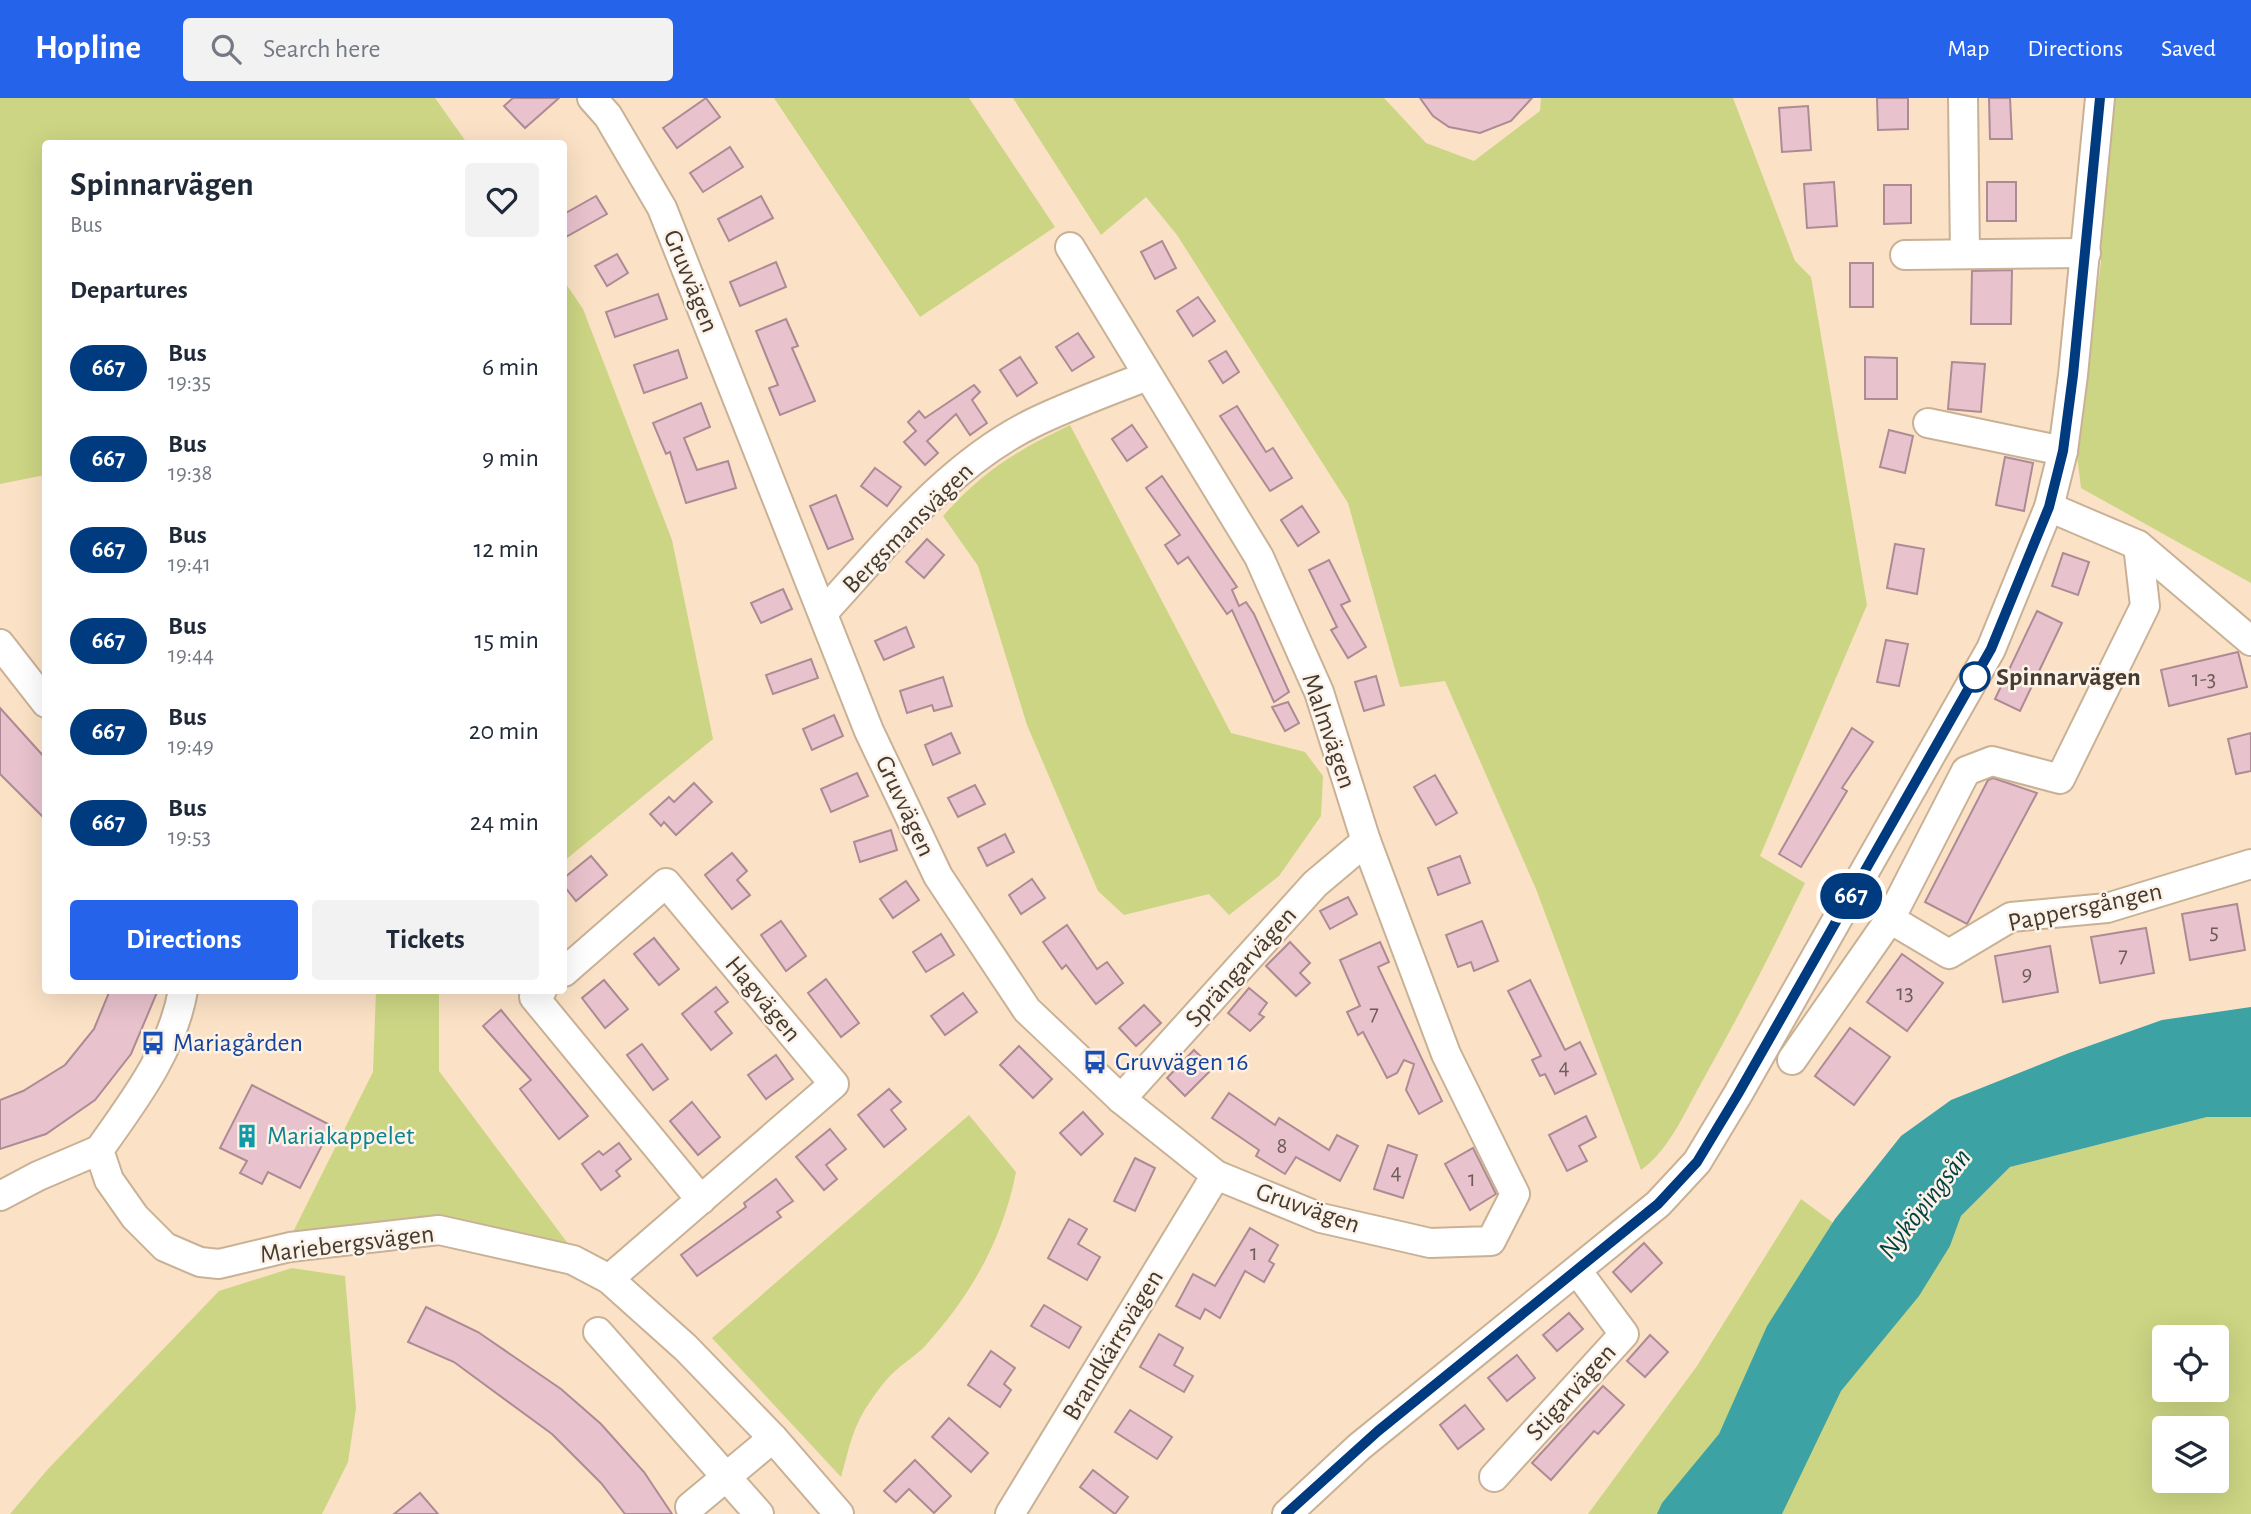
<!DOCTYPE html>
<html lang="en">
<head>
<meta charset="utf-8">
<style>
  :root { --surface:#fff; --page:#f2f2f3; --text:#1f2937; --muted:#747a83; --accent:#2563eb }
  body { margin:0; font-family:"Alegreya Sans",sans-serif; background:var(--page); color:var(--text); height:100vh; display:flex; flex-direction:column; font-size:26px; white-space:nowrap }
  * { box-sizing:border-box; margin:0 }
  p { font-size:23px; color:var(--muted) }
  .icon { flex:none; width:38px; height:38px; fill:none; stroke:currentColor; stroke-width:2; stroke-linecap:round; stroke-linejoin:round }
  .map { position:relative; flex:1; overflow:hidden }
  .sheet { position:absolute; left:42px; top:42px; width:525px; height:854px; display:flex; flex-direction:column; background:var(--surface); border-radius:7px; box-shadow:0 7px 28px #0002 }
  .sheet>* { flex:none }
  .badge { padding:0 14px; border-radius:23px; font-size:24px; line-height:46px }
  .fabs { position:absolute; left:2152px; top:1227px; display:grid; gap:14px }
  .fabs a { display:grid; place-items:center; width:77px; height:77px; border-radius:7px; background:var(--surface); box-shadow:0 7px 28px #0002; font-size:35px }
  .map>.badge { position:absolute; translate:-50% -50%; box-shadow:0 0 0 4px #fff }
  h2 { padding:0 28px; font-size:26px; line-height:63px }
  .round { display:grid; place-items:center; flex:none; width:74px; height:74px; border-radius:7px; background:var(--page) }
  .overview { display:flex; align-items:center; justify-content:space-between; height:119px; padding:0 28px }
  h1 { font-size:33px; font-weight:700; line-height:52px }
  .cta { display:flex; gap:14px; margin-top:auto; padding:14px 28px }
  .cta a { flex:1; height:80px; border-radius:7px; background:var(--accent); color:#fff; font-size:28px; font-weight:700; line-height:80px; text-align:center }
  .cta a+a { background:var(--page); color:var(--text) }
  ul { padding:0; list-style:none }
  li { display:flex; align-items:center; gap:21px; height:91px; padding:0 28px }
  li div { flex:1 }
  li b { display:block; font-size:26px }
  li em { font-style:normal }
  li .badge { min-width:77px; font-weight:700; text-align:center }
  header { display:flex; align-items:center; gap:42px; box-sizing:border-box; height:98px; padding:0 35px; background:var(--accent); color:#fff }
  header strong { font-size:33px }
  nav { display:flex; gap:38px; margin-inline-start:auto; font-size:24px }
  .search { width:490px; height:63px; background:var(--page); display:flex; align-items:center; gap:18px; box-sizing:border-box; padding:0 24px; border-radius:7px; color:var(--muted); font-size:26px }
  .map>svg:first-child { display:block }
  .green { fill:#ccd583; fill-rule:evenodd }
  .water { fill:#3da2a4 }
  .building { fill:#e8c2cd; stroke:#ae8a95; stroke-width:2 }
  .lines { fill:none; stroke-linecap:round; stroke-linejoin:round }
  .minor-casing { stroke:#c9b196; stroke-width:32 }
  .minor { stroke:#fff; stroke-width:28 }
  .line-casing { stroke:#fff; stroke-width:16 }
  .line { stroke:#003b80; stroke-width:10 }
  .stop-dot { fill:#fff; stroke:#003b80; stroke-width:3.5 }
  .labels { text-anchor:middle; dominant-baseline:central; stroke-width:5; stroke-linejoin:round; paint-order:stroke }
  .number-label { font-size:23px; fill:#6e5d57 }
  .street-label { font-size:26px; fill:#453b30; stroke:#fcf2e7 }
  .stop-label { font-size:26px; font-weight:bold; fill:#453b30; stroke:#fcf2e7; text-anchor:start }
  .transit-label { font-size:26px; fill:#164399; stroke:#fcf2e7; text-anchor:start }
  .culture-label { font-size:26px; fill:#0d838f; stroke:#fcf2e7; text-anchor:start }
  .water-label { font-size:28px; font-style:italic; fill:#004243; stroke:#fcf2e7 }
</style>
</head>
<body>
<header>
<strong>Hopline</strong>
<div class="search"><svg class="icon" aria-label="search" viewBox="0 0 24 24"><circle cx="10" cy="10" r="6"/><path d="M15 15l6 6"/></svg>Search here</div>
<nav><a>Map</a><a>Directions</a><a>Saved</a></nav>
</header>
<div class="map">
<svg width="2251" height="1416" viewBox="0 0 2251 1416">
  <rect width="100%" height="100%" fill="#fbe2c6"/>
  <g class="green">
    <polygon points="0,0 435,0 467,45 46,46 45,377 0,386"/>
    <polygon points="774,0 969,0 1055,129 920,219"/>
    <path d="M1013,0H1384L1426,45L1474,63L1540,13L1541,0H1733L1795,163L1811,179L1867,507L1760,758L1805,785C1773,851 1740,916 1704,980C1687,1010 1669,1053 1641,1072L1536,791L1445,583L1400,589L1348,405L1177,137L1146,99L1101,137Z"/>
    <polygon points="2110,0 2251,0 2251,485 2081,390 2076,349 2101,164 2102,70"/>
    <polygon points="564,183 583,211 672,442 713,641 564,763"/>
    <path d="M1070,327L1231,635L1305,654L1323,678L1321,718L1279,778L1229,817L1209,796L1124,817L1098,793L1027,627L978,468L943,418C985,371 1015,354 1070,327Z"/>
    <polygon points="376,893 439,893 439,973 575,1155 292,1136 373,974"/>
    <path d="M969,1017L1016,1074C1003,1141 971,1197 926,1247C916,1258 903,1265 893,1275C882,1285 872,1301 864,1313C851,1335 848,1355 841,1379L712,1240Z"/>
    <path d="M2207,1019H2251V1416H1588L1697,1268L1801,1101L1918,1188L1950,1148L1961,1118L2010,1069ZM2165,1239H2217V1292H2165ZM2165,1330H2217V1382H2165Z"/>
    <polygon points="292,1170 345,1178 356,1310 348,1364 322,1416 10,1416 48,1371 219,1193"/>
  </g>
  <polygon class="water" points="2251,909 2251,1019 2207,1019 2010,1069 1961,1118 1950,1148 1919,1198 1841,1293 1782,1416 1657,1416 1662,1405 1719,1336 1767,1228 1835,1121 1901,1038 1951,1002 2069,955 2162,922"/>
  <g class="building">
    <polygon points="513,0 559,0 525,30 504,8"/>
    <polygon points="706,0 720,19 677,50 663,30"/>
    <polygon points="1420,0 1532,0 1511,23 1480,35 1449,29 1433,18"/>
    <polygon points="1877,0 1908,0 1908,31 1878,32"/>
    <polygon points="1989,0 2010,0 2012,41 1990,41"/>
    <polygon points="1808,8 1811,52 1782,54 1779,10"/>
    <polygon points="730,49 743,69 703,94 690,75"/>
    <polygon points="1834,84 1837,128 1807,130 1804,86"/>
    <rect x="1987" y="84" width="29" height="39"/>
    <polygon points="1884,87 1911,87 1911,125 1884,126"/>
    <polygon points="596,98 607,116 564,140 564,116"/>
    <polygon points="761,98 773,120 729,143 718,121"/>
    <polygon points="1162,143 1176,170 1155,181 1141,154"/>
    <polygon points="617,156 628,175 607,188 595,168"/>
    <polygon points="776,164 786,189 740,208 730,184"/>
    <rect x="1850" y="165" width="23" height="44"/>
    <polygon points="2012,172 2011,226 1971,226 1972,173"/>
    <polygon points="658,196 667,221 615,239 606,214"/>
    <polygon points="1198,199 1215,223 1193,238 1177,213"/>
    <polygon points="786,221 798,248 792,250 815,303 780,317 769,290 778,287 756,233"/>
    <polygon points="1078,235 1094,259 1072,273 1056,249"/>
    <polygon points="678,252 687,280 644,295 634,267"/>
    <polygon points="1226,253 1239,274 1223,285 1209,263"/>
    <polygon points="1020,259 1037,285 1017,298 1000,272"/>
    <polygon points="1865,259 1897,260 1897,301 1865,301"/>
    <polygon points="1952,264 1985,266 1981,314 1948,311"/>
    <polygon points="974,287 980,294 972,302 987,325 970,337 956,316 927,343 938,355 925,367 904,344 916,333 908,324 919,313 925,320"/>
    <polygon points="701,305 710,329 684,340 697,372 728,363 736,390 686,405 670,354 666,356 653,325"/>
    <polygon points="1237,308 1266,354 1273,350 1292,380 1270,393 1220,318"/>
    <polygon points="1132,327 1147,349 1127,363 1112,341"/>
    <polygon points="1889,332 1913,338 1905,375 1880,369"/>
    <polygon points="2005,359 2033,365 2024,413 1996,407"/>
    <polygon points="875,370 901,389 887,408 861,388"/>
    <polygon points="1162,378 1237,489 1232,492 1239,508 1246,504 1254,516 1289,594 1274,604 1232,512 1227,516 1188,459 1178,466 1165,447 1180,437 1146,390"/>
    <polygon points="836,397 853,441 828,451 810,408"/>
    <polygon points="1302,408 1319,434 1298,448 1281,422"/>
    <polygon points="927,441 944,457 924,480 906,464"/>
    <polygon points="1895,446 1924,451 1917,496 1887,490"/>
    <polygon points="2063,455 2089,464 2078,497 2052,488"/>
    <polygon points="1329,462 1350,503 1341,507 1366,549 1348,560 1331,532 1337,529 1309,472"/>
    <polygon points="783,491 792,511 761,525 751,505"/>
    <polygon points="2037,513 2062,525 2020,613 1995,601"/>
    <polygon points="906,529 914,549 884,562 875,543"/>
    <polygon points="1886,542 1908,546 1899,588 1877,584"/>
    <polygon points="2238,554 2247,589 2169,608 2161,572"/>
    <polygon points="811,561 818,580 773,596 766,577"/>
    <polygon points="1376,578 1384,607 1364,613 1355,584"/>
    <polygon points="943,579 952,608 934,613 932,607 907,615 900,593"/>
    <polygon points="1288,604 1299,625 1285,633 1272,609"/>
    <polygon points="0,610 46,661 46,722 0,676"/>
    <polygon points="834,617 843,638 812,652 803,631"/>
    <polygon points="1852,630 1873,644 1842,690 1847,693 1801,769 1779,756"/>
    <polygon points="951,635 960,655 933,667 925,647"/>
    <polygon points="2251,635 2251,673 2236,676 2228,641"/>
    <polygon points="857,675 868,698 831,714 821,691"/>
    <polygon points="1435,677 1457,715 1436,727 1414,689"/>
    <polygon points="1993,680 2037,695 1967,826 1925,804 1988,682"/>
    <polygon points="694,685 712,704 676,737 664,724 661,728 650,716 669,699 674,704"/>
    <polygon points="975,687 985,706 958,719 948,700"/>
    <polygon points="891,732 897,752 860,764 854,744"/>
    <polygon points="1005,736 1014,754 987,768 978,750"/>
    <polygon points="732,755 747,773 737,782 750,797 732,811 705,777"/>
    <polygon points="591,758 607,777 576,803 564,788 564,780"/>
    <polygon points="1460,758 1470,785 1438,797 1428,770"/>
    <polygon points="1032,781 1045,800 1021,816 1009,797"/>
    <polygon points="906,783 919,802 893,820 880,801"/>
    <polygon points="1348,799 1357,816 1330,831 1320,813"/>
    <polygon points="2237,806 2245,852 2190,862 2182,816"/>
    <polygon points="781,823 806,858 786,873 761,837"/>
    <polygon points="1482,823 1498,863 1474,873 1471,864 1458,869 1446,837"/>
    <polygon points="1067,827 1097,871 1107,864 1123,885 1096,906 1066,867 1062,871 1043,844"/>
    <polygon points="2146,830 2154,875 2100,885 2091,839"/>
    <polygon points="941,836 954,857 926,874 913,854"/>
    <polygon points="654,840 679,871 659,887 634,856"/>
    <polygon points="1290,844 1310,865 1300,875 1310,885 1296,898 1266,868"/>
    <polygon points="1380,844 1389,864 1378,869 1442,1003 1419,1016 1406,992 1414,966 1404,962 1397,975 1387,980 1363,934 1358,937 1347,914 1360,908 1340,862"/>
    <polygon points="2050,848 2058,894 2003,904 1995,858"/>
    <polygon points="1902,856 1943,885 1907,933 1867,904"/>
    <polygon points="826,881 859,925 841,939 808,895"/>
    <polygon points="604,882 628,911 605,930 582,900"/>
    <polygon points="1530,882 1565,952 1580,944 1596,976 1555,996 1545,976 1540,978 1532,962 1541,958 1508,893"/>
    <polygon points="716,889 728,904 715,914 732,935 711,952 682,916"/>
    <polygon points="1249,890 1267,905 1259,916 1264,919 1250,933 1228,915"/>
    <polygon points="110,892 158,892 131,956 95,1002 46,1036 0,1051 0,1002 23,993 65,967 94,931"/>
    <polygon points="963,895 977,914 945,937 931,918"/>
    <polygon points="1144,907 1161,925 1136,948 1119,930"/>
    <polygon points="501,912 588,1018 559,1041 520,991 531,982 483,928"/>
    <polygon points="1850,930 1890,959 1854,1007 1815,978"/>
    <polygon points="642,946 668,981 653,992 627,957"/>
    <polygon points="1019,948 1052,981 1033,1000 1000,967"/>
    <polygon points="1194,952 1213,970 1185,998 1167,980"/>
    <polygon points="776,957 793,981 766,1001 748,977"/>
    <polygon points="252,987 332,1028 300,1090 268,1074 262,1086 240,1075 247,1063 220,1050"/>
    <polygon points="889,991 901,1004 891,1012 906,1031 884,1049 858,1017"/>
    <polygon points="1229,995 1275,1027 1279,1020 1329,1052 1337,1037 1358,1048 1340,1083 1296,1059 1285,1076 1256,1058 1259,1052 1212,1020"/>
    <polygon points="692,1004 720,1039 698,1057 670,1023"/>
    <polygon points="1083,1014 1103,1036 1081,1057 1060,1035"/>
    <polygon points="1586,1018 1596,1039 1579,1048 1587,1063 1567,1073 1549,1037"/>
    <polygon points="830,1031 846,1051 826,1067 837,1081 824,1092 796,1059"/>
    <polygon points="619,1045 631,1061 616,1073 620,1078 601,1092 582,1066 599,1053 603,1057"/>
    <polygon points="1388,1047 1417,1057 1403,1100 1374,1091"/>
    <polygon points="1473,1050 1496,1096 1470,1112 1445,1066"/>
    <polygon points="1135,1060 1155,1070 1135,1113 1114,1103"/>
    <polygon points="776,1081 793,1103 777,1114 781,1119 697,1178 681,1157 746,1109 744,1105"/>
    <polygon points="1069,1121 1087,1131 1078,1146 1100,1159 1087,1182 1048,1160"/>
    <polygon points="1250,1130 1278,1147 1269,1163 1274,1166 1264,1184 1245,1173 1220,1220 1205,1211 1200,1221 1176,1208 1193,1176 1215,1188"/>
    <polygon points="1644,1145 1662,1165 1631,1194 1613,1174"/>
    <polygon points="1044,1207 1081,1229 1069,1250 1031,1228"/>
    <polygon points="426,1209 478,1234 561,1291 601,1326 644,1374 672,1416 625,1416 601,1385 552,1336 454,1264 408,1244"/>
    <polygon points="1569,1215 1583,1231 1557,1253 1543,1237"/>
    <polygon points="1159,1236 1183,1250 1174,1267 1193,1278 1184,1294 1140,1269"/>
    <polygon points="1650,1237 1668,1254 1645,1279 1627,1263"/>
    <polygon points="991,1253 1015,1270 1004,1286 1011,1292 1000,1309 968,1287"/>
    <polygon points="1517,1257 1535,1280 1507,1303 1488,1280"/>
    <polygon points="1603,1288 1624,1307 1598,1336 1594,1333 1551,1382 1532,1365"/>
    <polygon points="1465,1307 1484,1331 1458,1351 1440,1327"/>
    <polygon points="1130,1312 1172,1339 1157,1361 1115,1334"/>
    <polygon points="949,1320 988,1355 971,1374 932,1339"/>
    <polygon points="915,1362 951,1398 934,1415 909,1391 896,1404 884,1393"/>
    <polygon points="1093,1372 1128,1399 1115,1416 1080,1389"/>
    <polygon points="420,1395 438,1416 394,1416"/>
  </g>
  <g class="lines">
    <g class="minor-casing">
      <g id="minor">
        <polyline points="592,0 608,18 662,110 869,633 938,778 1027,912 1121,1001 1216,1077 1321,1120 1430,1145 1491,1143 1515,1096 1446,956 1366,743 1319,594 1259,459 1070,149"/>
        <polyline points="1963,0 1965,156"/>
        <polyline points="1905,157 2086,155"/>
        <polyline points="1928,325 2063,353"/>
        <polyline points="2049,409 2138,447 2251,543"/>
        <path d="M823,515C885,447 949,366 1033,325C1070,307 1109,293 1147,278"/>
        <polyline points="0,546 46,605"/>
        <polyline points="1890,821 1949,856 2011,819 2107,810 2251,766"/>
        <polyline points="564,874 666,785 834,986 609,1181"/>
        <path d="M183,892C173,952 133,1004 99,1052L109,1082L135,1119L165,1149L200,1164L219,1166L290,1149L439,1132L573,1162L609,1181L686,1250L773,1340L839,1416"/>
        <polyline points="542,892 534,899 701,1102"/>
        <polyline points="1792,962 1890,821 1966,673 1992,663 2060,681 2145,508 2138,447"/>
        <polyline points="1121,1001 1315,786 1366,743"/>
        <polyline points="0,1098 38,1078 99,1052"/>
        <polyline points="598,1234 759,1416"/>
        <polyline points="1494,1379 1624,1236 1578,1174"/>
        <polyline points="690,1409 773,1340"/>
        <polyline points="1010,1416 1216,1077"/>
        <polyline points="1287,1416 1359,1349 1658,1106 1697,1064 1738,996 1991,551 2049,409 2063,353 2073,277 2100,0"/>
      </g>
    </g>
    <use href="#minor" class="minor"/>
  </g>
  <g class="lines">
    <g class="line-casing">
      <polyline id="line" points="1286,1416 1378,1333 1658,1106 1697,1064 1738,996 1991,551 2049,409 2063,353 2073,277 2100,0"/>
    </g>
    <use href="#line" class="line"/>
  </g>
  <defs>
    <g id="bus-bare" transform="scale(1.89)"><path d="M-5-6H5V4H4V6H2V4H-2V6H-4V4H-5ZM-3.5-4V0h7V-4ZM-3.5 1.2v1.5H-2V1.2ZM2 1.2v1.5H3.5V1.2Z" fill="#1a4fb4" stroke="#fcf2e7" stroke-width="2.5" paint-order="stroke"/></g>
    <g id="building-bare" transform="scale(1.89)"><path d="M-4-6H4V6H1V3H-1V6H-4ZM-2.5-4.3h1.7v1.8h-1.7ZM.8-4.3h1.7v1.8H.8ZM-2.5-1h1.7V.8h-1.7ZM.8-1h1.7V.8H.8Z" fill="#0f9aa8" stroke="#fcf2e7" stroke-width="2.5" paint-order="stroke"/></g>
  </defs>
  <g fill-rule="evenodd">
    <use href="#bus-bare" x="153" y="945"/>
    <use href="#bus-bare" x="1095" y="964"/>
    <use href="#building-bare" x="247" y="1038"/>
  </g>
  <circle class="stop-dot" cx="1975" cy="579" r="14"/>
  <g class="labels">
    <g class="number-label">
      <text x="2204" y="581">1-3</text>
      <text x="2214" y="834">5</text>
      <text x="2123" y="857">7</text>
      <text x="2027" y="876">9</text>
      <text x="1905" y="895">13</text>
      <text x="1374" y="915">7</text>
      <text x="1564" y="969">4</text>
      <text x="1282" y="1048">8</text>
      <text x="1396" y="1074">4</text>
      <text x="1472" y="1081">1</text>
      <text x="1254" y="1155">1</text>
    </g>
    <g class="street-label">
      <text transform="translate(691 183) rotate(68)">Gruvvägen</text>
      <text transform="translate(908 430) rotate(-45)">Bergsmansvägen</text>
      <text transform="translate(1329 633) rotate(71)">Malmvägen</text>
      <text transform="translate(905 708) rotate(65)">Gruvvägen</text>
      <text transform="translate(2085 809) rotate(-12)">Pappersgången</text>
      <text transform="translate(1241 869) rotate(-48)">Sprängarvägen</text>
      <text transform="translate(763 901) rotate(50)">Hagvägen</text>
      <text transform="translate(1308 1110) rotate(19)">Gruvvägen</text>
      <text transform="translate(347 1146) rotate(-7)">Mariebergsvägen</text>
      <text transform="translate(1113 1247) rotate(-59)">Brandkärrsvägen</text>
      <text transform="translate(1571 1294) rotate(-48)">Stigarvägen</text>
    </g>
    <g class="stop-label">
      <text x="1996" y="579">Spinnarvägen</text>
    </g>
    <g class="transit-label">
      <text x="173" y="945">Mariagården</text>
      <text x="1115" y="964">Gruvvägen 16</text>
    </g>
    <g class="culture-label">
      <text x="267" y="1038">Mariakappelet</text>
    </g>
    <g class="water-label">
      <text transform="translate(1925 1106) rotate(-52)">Nyköpingsån</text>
    </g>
  </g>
</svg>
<div class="fabs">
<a><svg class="icon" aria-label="locate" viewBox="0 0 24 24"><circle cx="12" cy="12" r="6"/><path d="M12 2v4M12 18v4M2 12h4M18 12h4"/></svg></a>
<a><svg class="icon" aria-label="layers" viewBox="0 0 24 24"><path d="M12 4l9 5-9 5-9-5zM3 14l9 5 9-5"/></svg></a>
</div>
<b class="badge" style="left:1851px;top:798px;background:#003b80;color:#fff">667</b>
<section class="sheet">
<div class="overview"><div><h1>Spinnarvägen</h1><p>Bus</p></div><a class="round"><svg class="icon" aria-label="heart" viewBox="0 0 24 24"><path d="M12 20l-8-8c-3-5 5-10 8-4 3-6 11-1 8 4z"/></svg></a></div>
<h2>Departures</h2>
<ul>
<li><span class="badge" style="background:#003b80;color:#fff">667</span><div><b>Bus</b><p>19:35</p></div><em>6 min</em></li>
<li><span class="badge" style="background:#003b80;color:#fff">667</span><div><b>Bus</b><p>19:38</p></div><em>9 min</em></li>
<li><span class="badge" style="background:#003b80;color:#fff">667</span><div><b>Bus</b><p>19:41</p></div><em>12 min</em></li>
<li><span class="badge" style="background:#003b80;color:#fff">667</span><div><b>Bus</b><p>19:44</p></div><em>15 min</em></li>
<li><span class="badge" style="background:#003b80;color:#fff">667</span><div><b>Bus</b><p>19:49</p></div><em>20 min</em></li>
<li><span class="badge" style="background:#003b80;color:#fff">667</span><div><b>Bus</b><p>19:53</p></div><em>24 min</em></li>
</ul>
<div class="cta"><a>Directions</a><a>Tickets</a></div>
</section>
</div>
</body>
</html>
